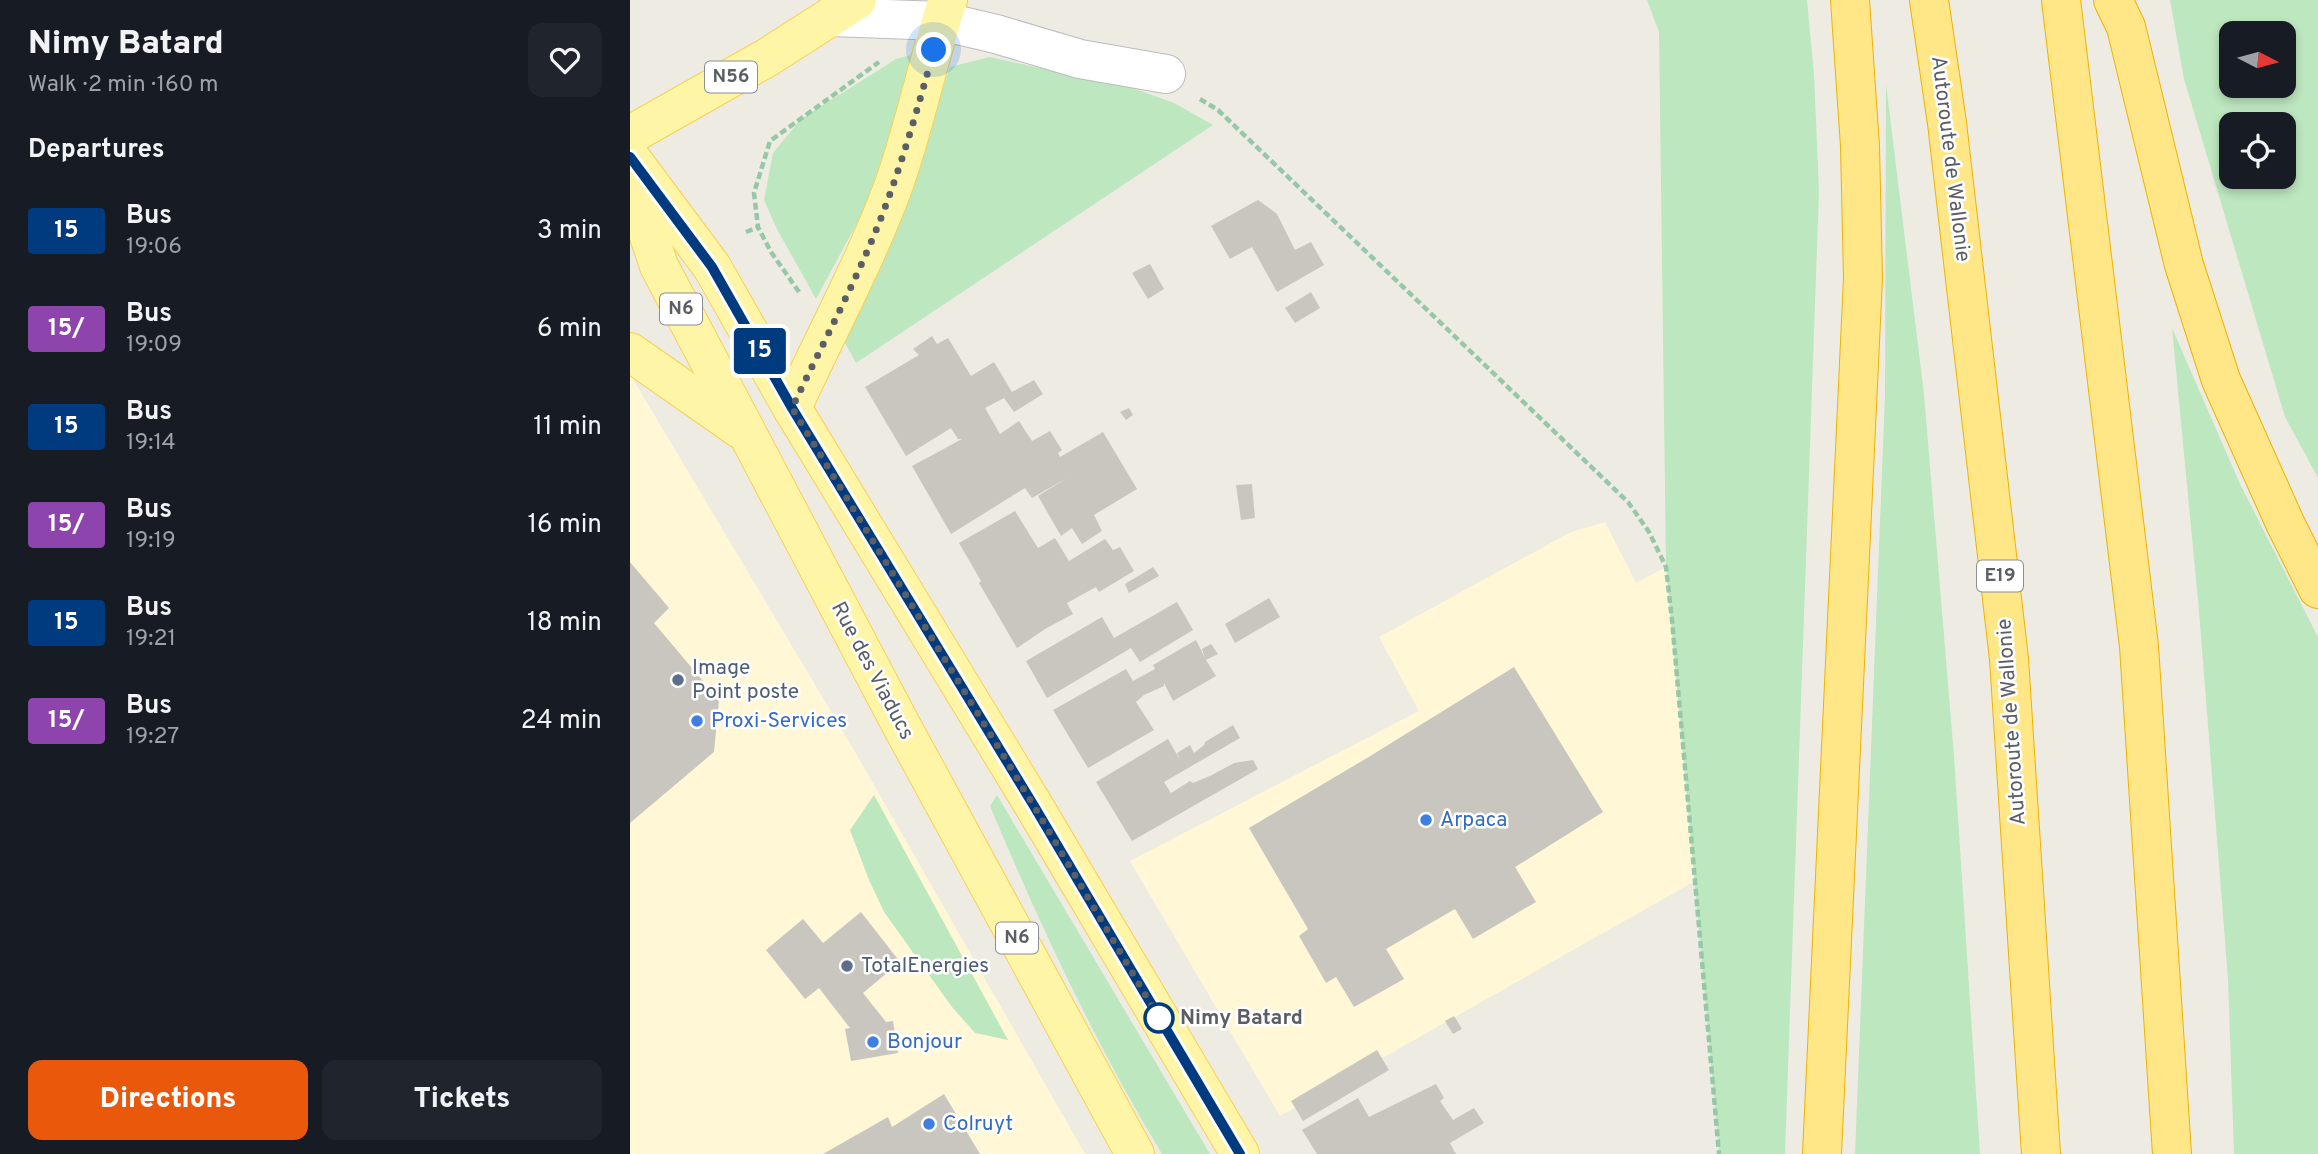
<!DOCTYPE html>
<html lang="en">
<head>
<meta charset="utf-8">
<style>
  :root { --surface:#171b24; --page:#20242c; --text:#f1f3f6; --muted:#9ea1a6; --accent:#ea580c }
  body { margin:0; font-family:Overpass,sans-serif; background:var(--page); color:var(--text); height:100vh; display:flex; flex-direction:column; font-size:26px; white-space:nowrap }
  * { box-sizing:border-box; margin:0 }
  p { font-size:23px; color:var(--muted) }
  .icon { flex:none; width:38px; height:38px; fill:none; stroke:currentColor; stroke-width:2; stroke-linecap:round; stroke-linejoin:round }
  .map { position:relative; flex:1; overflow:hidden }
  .sheet { display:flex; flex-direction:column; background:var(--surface); width:630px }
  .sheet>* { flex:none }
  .badge { padding:0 14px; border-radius:5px; font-size:24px; line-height:46px }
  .needle { width:46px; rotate:96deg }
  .controls { position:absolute; left:1589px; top:21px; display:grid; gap:14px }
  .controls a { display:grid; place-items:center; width:77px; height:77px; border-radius:14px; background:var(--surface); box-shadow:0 4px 10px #0003; font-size:35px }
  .you { position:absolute; width:35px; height:35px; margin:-18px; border:5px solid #fff; border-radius:50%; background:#1a73e8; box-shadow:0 0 0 10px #1a73e833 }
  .map>.badge { position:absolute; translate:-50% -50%; box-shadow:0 0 0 4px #fff }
  h2 { padding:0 28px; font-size:26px; line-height:63px }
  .round { display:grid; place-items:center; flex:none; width:74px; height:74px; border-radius:14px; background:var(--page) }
  .summary { display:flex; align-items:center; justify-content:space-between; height:119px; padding:0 28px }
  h1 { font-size:33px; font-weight:800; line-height:52px }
  .primary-button { display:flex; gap:14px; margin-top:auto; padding:14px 28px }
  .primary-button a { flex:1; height:80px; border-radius:14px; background:var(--accent); color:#fff; font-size:28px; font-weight:800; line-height:80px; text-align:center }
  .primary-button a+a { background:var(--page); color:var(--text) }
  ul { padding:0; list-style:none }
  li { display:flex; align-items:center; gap:21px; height:98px; padding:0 28px }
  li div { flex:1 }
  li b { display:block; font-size:26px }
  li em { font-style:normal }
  li .badge { min-width:77px; font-weight:700; text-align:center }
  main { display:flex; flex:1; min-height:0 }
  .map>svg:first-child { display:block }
  .commercial { fill:#fff7d6 }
  .green { fill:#bde7bf; fill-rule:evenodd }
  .building { fill:#c9c6bf }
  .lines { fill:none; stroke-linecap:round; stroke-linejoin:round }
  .minor-casing { stroke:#babcc2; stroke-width:40 }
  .major-casing { stroke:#f7d153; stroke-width:40 }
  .highway-casing { stroke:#f0b100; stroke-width:40 }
  .path { stroke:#96c8a7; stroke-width:4.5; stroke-dasharray:7 3.5; stroke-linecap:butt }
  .minor { stroke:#fff; stroke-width:38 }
  .major { stroke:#fff5a6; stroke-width:38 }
  .highway { stroke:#ffe788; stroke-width:38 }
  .line-casing { stroke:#fff; stroke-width:16 }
  .line { stroke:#003b80; stroke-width:10 }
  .walk { stroke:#5b5e64; stroke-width:7; stroke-dasharray:0 12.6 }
  .service-dot { fill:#5c6f8a; stroke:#fff; stroke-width:2.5 }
  .shop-dot { fill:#3f7fe0; stroke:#fff; stroke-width:2.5 }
  .stop-dot { fill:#fff; stroke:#003b80; stroke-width:3.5 }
  .labels { text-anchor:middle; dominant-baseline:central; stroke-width:5; stroke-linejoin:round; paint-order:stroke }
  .shield { fill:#fff; stroke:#8c8e92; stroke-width:2 }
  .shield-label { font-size:19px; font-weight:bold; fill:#5b5e64 }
  .street-label { font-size:21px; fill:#5b5e64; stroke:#fff }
  .service-label { font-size:21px; fill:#4e5e75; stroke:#fff; text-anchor:start }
  .shop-label { font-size:21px; fill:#366cbe; stroke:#fff; text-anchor:start }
  .stop-label { font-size:21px; font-weight:bold; fill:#5b5e64; stroke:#fff; text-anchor:start }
</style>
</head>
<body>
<main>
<section class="sheet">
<div class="summary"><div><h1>Nimy Batard</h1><p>Walk · 2 min · 160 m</p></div><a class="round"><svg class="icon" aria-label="heart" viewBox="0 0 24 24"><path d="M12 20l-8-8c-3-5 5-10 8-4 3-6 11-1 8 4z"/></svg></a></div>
<h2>Departures</h2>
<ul>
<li><span class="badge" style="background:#003b80;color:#fff">15</span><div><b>Bus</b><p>19:06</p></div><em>3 min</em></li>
<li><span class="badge" style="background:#8e44ad;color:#fff">15/</span><div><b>Bus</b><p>19:09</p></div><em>6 min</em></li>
<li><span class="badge" style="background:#003b80;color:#fff">15</span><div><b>Bus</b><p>19:14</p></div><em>11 min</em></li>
<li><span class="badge" style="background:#8e44ad;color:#fff">15/</span><div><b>Bus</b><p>19:19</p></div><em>16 min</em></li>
<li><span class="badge" style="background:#003b80;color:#fff">15</span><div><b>Bus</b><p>19:21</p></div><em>18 min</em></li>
<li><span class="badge" style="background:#8e44ad;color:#fff">15/</span><div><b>Bus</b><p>19:27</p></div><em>24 min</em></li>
</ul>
<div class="primary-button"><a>Directions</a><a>Tickets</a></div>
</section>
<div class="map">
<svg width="1688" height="1154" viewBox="0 0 1688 1154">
  <rect width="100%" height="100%" fill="#eeece2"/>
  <g class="commercial">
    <polygon points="0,374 228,757 455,1154 0,1154"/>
    <polygon points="975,522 1006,583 1036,567 1065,881 650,1116 500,861 789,711 749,637 941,532"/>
  </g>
  <g class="green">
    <polygon points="1017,0 1177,0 1184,74 1189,191 1155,1154 1089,1154 1036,567 1029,32"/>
    <path d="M1540,0H1688V478L1655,417L1554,79ZM1601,33H1654V86H1601ZM1601,124H1654V177H1601Z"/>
    <polygon points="285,54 266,119 233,212 186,299 147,229 134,200 143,153 171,119 266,59"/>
    <polygon points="359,57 500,87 544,103 583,125 226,363 214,341 301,124 320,67"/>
    <polygon points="1256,84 1294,394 1324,756 1350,1154 1225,1154 1255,395"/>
    <polygon points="1542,328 1610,484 1688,637 1688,1154 1604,1154 1598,979 1569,611"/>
    <polygon points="244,795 378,1040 345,1033 322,1007 254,912 239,880 220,830"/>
    <path d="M367,795L580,1154H532C465,1043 410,925 360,806Z"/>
  </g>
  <g class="building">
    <polygon points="628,200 647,214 665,250 681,242 694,265 647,292 622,247 600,259 581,226"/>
    <polygon points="520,264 534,289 518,299 502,273"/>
    <polygon points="681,292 690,308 665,323 655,308"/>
    <polygon points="302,336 307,344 318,338 341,376 364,362 382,392 404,380 413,394 384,412 374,398 355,408 370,434 389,421 402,441 420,431 432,450 428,453 430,457 473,432 507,489 464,515 472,531 452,544 442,528 431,536 408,496 437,478 402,498 395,488 321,534 282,466 332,439 328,439 321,428 276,456 235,387 289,355 283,349"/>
    <polygon points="499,408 503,415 496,420 490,412"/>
    <polygon points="622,484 625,518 611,520 606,485"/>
    <polygon points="385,511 408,548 425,538 439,561 475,539 483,550 490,547 504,571 469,592 466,587 437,603 443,614 415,629 387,648 349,583 351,581 329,543"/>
    <polygon points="0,562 39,608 24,623 89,700 84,752 0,823"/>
    <polygon points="523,567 529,576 499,593 495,584"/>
    <polygon points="639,598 650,617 605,643 595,624"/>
    <polygon points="547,602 563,630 510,662 501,648 417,698 396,661 472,617 484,638"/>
    <polygon points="566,640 575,658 572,649 581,644 588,654 576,660 586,676 543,701 534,683 534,686 514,695 506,702 524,730 458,768 423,710 496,669 503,681 525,669 523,665"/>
    <polygon points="884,667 973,812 885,867 906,902 843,939 825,909 756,949 774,979 724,1007 706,977 696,983 669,936 678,929 619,828 737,758"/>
    <polygon points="603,725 610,738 534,782 541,793 560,781 563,783 582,775 604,763 623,760 628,769 502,841 466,782 538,739 550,760 547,753 560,745 564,753 574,745 575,742"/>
    <polygon points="231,912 270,962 233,993 256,1022 263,1021 268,1053 221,1061 215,1029 220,1028 189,988 175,999 136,950 173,919 193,943"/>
    <polygon points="824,1016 832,1029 823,1034 815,1021"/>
    <polygon points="747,1050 759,1070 673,1121 661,1101"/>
    <polygon points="806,1084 814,1098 810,1101 823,1120 844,1108 854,1123 820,1143 826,1154 687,1154 672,1130 728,1098 739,1117"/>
    <polygon points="314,1094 350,1154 193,1154 258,1117 262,1127"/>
  </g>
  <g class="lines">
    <g class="minor-casing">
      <polyline id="minor" points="201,17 311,21 366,34 450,59 536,74"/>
    </g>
    <g class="major-casing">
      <g id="major">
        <polyline points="0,135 138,57 227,0"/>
        <polyline points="0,157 82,267 162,408 404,806 610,1154"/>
        <polyline points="0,178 29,266 269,721 505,1154"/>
        <polyline points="0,352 110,429"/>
        <path d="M162,408C195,336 234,264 262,190C285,127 297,62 318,0"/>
      </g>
    </g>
    <g class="highway-casing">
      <g id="highway">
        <polyline points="1299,0 1317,123 1379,659 1411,1154"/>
        <polyline points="1431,0 1509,646 1542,1154"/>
        <polyline points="1483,0 1496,27 1554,265 1591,380 1655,523 1688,589"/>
        <polyline points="1192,1154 1233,278 1230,146 1220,0"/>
      </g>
    </g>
    <g class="path">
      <polyline points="570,99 588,110 998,502 1019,532 1036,567 1042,620 1089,1154"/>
      <polyline points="116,232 128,227"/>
      <polyline points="169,292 141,252 128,227 124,193 140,141 249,62"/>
    </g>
    <use href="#minor" class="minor"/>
    <use href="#major" class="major"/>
    <use href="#highway" class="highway"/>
  </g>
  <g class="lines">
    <g class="line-casing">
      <polyline id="line" points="0,157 82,267 162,408 404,806 610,1154"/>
    </g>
    <use href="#line" class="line"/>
    <path class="walk" d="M304,50C291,96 278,143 262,188C236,264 196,336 162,408L404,806L529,1018"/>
  </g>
  <g class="service-dot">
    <circle cx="48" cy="680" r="7"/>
    <circle cx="217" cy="966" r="7"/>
  </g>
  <g class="shop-dot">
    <circle cx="67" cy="721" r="7"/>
    <circle cx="796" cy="820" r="7"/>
    <circle cx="243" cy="1042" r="7"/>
    <circle cx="299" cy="1124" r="7"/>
  </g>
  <circle class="stop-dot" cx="529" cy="1018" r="14"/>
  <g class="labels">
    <g class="shield">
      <rect x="75" y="61.5" width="52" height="31" rx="5"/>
      <rect x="30" y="293.5" width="42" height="31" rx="5"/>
      <rect x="1347" y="560.5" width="46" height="31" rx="5"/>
      <rect x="366" y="922.5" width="42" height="31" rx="5"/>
    </g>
    <g class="shield-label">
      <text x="101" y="77">N56</text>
      <text x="51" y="309">N6</text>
      <text x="1370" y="576">E19</text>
      <text x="387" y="938">N6</text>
    </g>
    <g class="street-label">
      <text transform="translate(1320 159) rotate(83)">Autoroute de Wallonie</text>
      <text transform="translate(242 671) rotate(62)">Rue des Viaducs</text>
      <text transform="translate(1382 722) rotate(-94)">Autoroute de Wallonie</text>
    </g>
    <g class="service-label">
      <text x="62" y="668">Image<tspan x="62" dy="24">Point poste</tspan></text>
      <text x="231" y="966">TotalEnergies</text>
    </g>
    <g class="shop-label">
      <text x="81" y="721">Proxi-Services</text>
      <text x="810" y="820">Arpaca</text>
      <text x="257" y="1042">Bonjour</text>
      <text x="313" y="1124">Colruyt</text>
    </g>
    <g class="stop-label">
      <text x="550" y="1018">Nimy Batard</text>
    </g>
  </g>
</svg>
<div class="controls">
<a><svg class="needle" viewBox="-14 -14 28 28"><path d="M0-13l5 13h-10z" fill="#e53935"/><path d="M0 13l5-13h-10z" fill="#9ea1a6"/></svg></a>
<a><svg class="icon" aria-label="locate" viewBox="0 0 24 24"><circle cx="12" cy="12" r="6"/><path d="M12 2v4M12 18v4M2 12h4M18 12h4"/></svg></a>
</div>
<div class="you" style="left:304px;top:50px"></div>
<b class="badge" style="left:130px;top:351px;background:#003b80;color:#fff">15</b>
</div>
</main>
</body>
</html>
